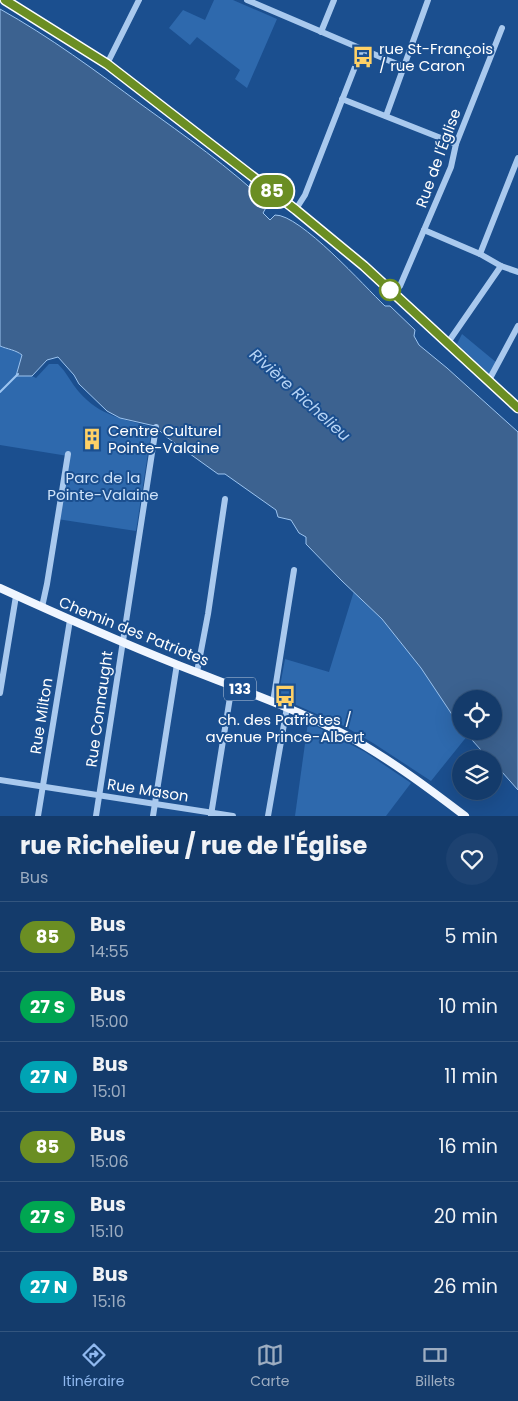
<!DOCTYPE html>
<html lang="fr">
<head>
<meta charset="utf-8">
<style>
  :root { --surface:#143b6b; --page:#1d4271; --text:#f1f3f6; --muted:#9dadc1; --line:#33557e; --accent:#90b9f0 }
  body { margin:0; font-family:Poppins,sans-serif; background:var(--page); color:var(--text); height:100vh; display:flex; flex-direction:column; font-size:19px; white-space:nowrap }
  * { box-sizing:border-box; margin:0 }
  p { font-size:16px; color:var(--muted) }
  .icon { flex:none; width:28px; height:28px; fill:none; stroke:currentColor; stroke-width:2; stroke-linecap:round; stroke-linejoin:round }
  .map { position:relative; height:816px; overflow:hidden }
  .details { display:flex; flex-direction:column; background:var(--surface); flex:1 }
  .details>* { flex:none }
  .badge { padding:0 10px; border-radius:16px; font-size:18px; line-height:32px }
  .controls { position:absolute; left:452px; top:690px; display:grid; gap:10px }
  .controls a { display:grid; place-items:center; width:50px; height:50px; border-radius:50%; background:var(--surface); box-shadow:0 5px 20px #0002,0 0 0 1px var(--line); font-size:25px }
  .map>.badge { position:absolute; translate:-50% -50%; box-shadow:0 0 0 2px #fff }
  .round { display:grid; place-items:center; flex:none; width:52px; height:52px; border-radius:26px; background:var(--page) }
  .head { display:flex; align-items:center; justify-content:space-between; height:85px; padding:0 20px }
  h1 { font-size:24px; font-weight:700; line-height:38px }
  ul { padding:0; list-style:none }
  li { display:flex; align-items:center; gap:15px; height:70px; padding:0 20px; border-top:1px solid var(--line) }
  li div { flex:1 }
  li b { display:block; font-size:19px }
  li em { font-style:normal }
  li .badge { min-width:55px; font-weight:700; text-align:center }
  .tabs { display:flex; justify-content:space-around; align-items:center; height:70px; border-top:1px solid var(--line); background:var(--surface); font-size:14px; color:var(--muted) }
  .tabs a { display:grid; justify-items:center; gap:2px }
  .tabs .selected { color:var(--accent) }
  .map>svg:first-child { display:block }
  .green { fill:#2e69ad }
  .water { fill:#3c6290; stroke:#9cc4f0 }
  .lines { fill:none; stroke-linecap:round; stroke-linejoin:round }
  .stream { stroke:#9cc4f0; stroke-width:2 }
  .minor { stroke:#a9c9ee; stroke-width:6 }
  .major { stroke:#f0f6ff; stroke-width:8 }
  .line-casing { stroke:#fff; stroke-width:11 }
  .line { stroke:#6b8e23; stroke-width:8 }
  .stop-dot { fill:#fff; stroke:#6b8e23; stroke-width:2.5 }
  .labels { text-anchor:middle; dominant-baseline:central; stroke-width:4; stroke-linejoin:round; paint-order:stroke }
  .shield { fill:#1b4f8f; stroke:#bbcadd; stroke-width:1 }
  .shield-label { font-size:14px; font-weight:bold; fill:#fff }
  .poi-label { font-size:15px; fill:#fff; stroke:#1b4f8f; text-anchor:start }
  .street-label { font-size:15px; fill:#fff; stroke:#1b4f8f }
  .park-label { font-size:15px; fill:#cfe3fa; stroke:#1b4f8f }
  .water-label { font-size:16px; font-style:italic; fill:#b5d3f5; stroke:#1b4f8f }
</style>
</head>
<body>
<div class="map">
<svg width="518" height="816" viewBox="0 0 518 816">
  <rect width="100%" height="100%" fill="#1b4f8f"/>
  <g class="green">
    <polygon points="214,0 233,0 277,19 247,88 235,79 240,70 197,37 190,45 169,28 183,10 205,20"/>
    <polygon points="462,334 497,363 489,374 457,344"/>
    <path d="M0,346C7,349 16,350 22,355L17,376H32L36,378L49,364H58C68,374 71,383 79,392C100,416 123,419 152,427L136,531L57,519L68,456L0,445Z"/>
    <polygon points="354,591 382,619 421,668 461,728 461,731 464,731 468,735 431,781 373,743 344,726 278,697 285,659 329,672"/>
    <polygon points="308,722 365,752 411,783 386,816 295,816"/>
  </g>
  <path class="water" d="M0,9C50,37 96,71 142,105C185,136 229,167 268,204L263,213L270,220L275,215C300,214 365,287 385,306H390L415,330L414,336L419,345L447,368L518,432V790L494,763V759H489L464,731H494V699H461V728L421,668L382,619L342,581L306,544V537L299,533L291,520L278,517L276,510L225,474H218L165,436L155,426L120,418L107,411L79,384L74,375L58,357L47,360L32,376H16L22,355C16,350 7,349 0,346Z"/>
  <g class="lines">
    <polyline class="stream" points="0,392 18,374"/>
    <g class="minor">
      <polyline points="247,0 404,67"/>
      <polyline points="321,32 334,0"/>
      <polyline points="107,64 139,0"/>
      <polyline points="342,99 456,144"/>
      <polyline points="386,116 428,0"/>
      <polyline points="296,209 305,195 362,49"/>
      <polyline points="424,230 480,254 501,266 518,272"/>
      <polyline points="480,254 518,158"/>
      <polyline points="393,293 400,286 451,167 456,144 502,28"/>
      <polyline points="447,344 501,266"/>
      <polyline points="488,382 518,326"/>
      <polyline points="42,607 47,584 68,454"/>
      <polyline points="197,672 208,614 225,499"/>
      <polyline points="0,693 16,596"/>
      <polyline points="273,702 294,570"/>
      <polyline points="0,780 233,816"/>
      <polyline points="211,815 232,685"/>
      <polyline points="38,816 70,620"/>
      <polyline points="96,816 156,427"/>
      <polyline points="153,816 177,664"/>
      <polyline points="268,816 287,707"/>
    </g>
    <g class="major">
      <polyline points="5,0 107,64 296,209 372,273 518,408"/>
      <path d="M0,588C59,615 118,641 178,665C234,687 292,707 346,735C388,758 427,787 465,816"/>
    </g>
  </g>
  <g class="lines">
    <g class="line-casing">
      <polyline id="line" points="5,0 107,64 296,210 364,266 518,408"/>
    </g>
    <use href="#line" class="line"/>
  </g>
  <defs>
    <g id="bus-bare" transform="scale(1.725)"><path d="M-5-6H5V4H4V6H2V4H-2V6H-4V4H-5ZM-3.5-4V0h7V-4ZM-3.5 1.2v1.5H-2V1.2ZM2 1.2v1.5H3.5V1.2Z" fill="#ffd166" stroke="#1b4f8f" stroke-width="2.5" paint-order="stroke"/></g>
    <g id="building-bare" transform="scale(1.725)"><path d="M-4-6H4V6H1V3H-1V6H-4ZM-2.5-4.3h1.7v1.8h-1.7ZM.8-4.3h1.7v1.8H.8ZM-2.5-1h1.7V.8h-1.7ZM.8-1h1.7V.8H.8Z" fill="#ffd166" stroke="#1b4f8f" stroke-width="2.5" paint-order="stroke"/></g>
  </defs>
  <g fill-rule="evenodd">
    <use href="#bus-bare" x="363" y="57"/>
    <use href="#building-bare" x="92" y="439"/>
    <use href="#bus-bare" x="285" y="696"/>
  </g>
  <circle class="stop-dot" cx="390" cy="290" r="10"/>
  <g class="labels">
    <rect class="shield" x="224" y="677.5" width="32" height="23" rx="4"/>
    <g class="shield-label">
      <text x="240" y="689">133</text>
    </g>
    <g class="poi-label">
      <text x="379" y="48">rue St-François<tspan x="379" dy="17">/ rue Caron</tspan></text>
      <text x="108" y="430">Centre Culturel<tspan x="108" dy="17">Pointe-Valaine</tspan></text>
      <text x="285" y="719" text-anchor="middle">ch. des Patriotes /<tspan x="285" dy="17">avenue Prince-Albert</tspan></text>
    </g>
    <g class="street-label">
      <text transform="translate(438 158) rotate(-70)">Rue de l'Église</text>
      <text transform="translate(134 631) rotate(22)">Chemin des Patriotes</text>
      <text transform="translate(99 709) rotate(-82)">Rue Connaught</text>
      <text transform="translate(41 716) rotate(-81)">Rue Milton</text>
      <text transform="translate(148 790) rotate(9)">Rue Mason</text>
    </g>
    <g class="park-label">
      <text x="103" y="477">Parc de la<tspan x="103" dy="17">Pointe-Valaine</tspan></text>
    </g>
    <g class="water-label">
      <text transform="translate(300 395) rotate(42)">Rivière Richelieu</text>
    </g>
  </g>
</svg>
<div class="controls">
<a><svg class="icon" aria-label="locate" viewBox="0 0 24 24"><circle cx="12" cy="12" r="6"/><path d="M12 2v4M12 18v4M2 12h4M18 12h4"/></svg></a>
<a><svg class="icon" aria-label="layers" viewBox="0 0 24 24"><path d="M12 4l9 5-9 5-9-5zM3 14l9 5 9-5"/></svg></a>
</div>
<b class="badge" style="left:272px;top:191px;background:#6b8e23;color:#fff">85</b>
</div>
<section class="details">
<div class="head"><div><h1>rue Richelieu / rue de l'Église</h1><p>Bus</p></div><a class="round"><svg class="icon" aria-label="heart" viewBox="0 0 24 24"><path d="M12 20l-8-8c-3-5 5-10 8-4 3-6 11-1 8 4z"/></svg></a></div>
<ul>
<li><span class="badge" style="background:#6b8e23;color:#fff">85</span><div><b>Bus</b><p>14:55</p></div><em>5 min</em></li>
<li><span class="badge" style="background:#00a651;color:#fff">27 S</span><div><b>Bus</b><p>15:00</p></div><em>10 min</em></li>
<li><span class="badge" style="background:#00a3b4;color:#fff">27 N</span><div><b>Bus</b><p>15:01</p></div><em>11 min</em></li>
<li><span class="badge" style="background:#6b8e23;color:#fff">85</span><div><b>Bus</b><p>15:06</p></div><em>16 min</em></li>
<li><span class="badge" style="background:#00a651;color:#fff">27 S</span><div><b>Bus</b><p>15:10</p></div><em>20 min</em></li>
<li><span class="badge" style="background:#00a3b4;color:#fff">27 N</span><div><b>Bus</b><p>15:16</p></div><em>26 min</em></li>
</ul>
</section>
<nav class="tabs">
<a class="selected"><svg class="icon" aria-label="directions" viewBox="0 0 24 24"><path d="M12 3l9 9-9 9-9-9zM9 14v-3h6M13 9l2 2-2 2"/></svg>Itinéraire</a>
<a><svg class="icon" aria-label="map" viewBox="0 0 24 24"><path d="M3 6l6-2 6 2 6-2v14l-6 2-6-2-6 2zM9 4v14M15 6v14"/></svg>Carte</a>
<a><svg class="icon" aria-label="tickets" viewBox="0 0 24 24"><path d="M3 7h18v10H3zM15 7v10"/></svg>Billets</a>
</nav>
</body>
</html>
